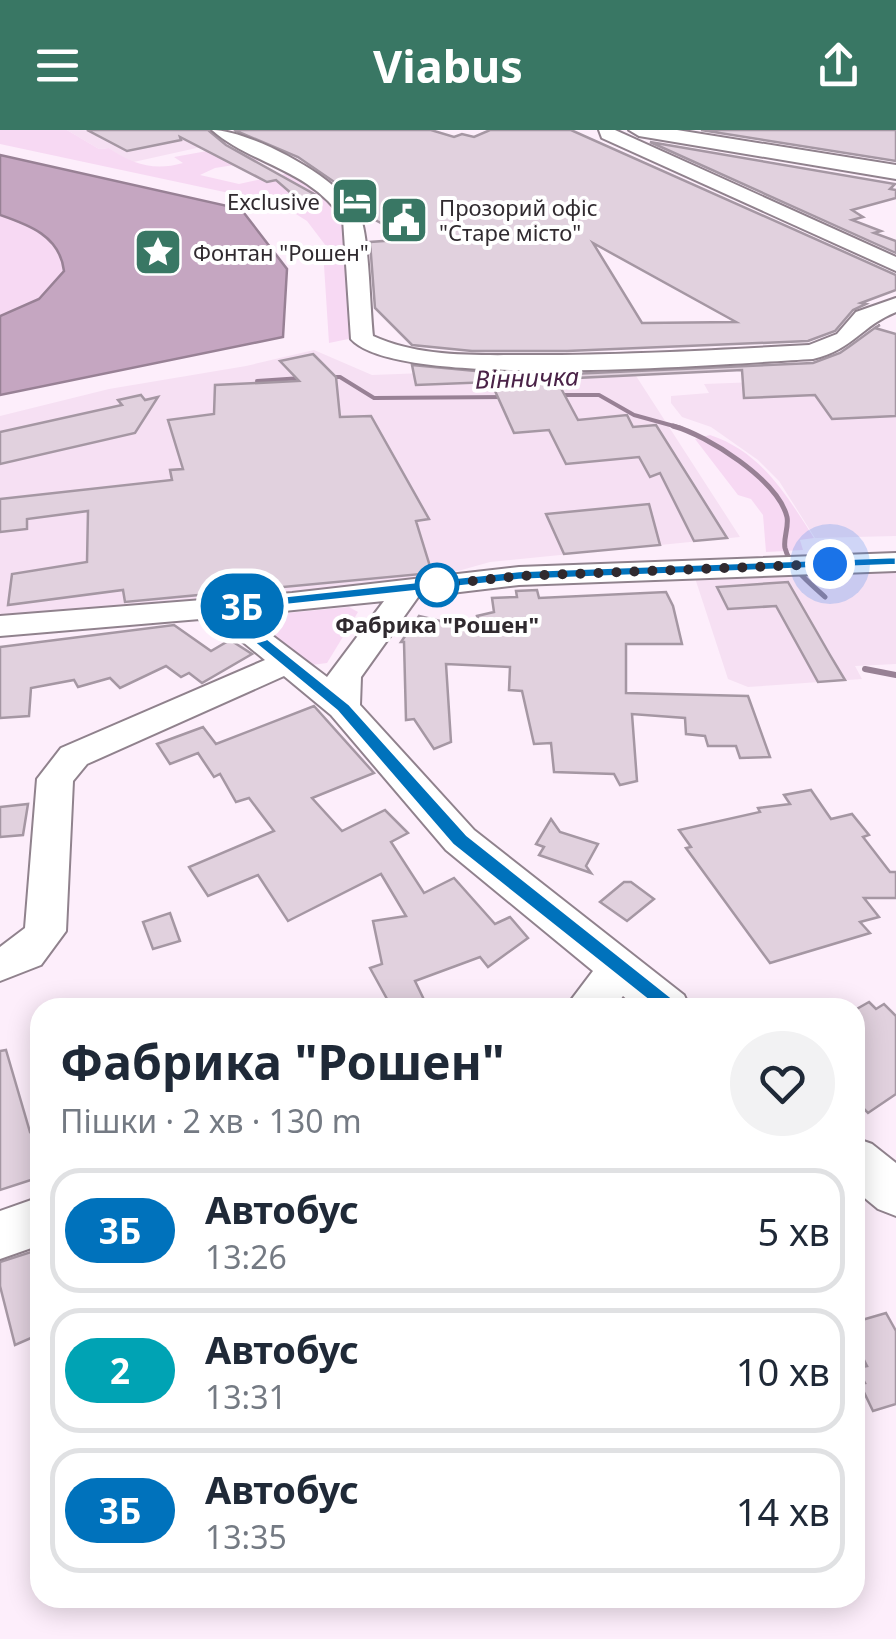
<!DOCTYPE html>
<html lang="uk">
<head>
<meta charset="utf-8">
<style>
  :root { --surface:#fff; --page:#f2f2f3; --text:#1f2937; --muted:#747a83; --line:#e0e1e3; --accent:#397764 }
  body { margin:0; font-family:"Noto Sans",sans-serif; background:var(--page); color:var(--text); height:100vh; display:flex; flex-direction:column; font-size:38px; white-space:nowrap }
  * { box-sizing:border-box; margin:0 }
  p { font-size:32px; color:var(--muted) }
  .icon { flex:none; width:55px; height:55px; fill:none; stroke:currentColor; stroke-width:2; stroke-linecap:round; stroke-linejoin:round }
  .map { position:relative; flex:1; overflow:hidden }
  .drawer { position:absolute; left:30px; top:868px; width:835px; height:610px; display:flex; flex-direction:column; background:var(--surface); border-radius:30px; box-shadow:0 5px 25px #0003 }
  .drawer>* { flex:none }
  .badge { padding:0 20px; border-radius:32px; font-size:35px; line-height:65px }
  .you { position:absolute; width:50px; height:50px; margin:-25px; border:8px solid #fff; border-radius:50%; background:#1a73e8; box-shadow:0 0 0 15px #1a73e833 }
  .map>.badge { position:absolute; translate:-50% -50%; box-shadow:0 0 0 5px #fff }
  .round { display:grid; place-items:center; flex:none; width:105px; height:105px; border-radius:52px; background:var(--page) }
  .head { display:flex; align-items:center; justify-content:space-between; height:170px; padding:0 30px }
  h1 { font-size:48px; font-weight:700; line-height:75px }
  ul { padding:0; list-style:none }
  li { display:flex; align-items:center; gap:30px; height:125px; margin:0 20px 15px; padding:0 10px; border:5px solid var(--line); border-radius:30px }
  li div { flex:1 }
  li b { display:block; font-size:38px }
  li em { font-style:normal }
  li .badge { min-width:110px; font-weight:700; text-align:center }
  header { display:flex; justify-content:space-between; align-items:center; height:130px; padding:0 30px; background:var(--accent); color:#fff; font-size:45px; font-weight:700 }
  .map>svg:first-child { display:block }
  .built { fill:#f6e0f3 }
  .green { fill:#f7d9f3 }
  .water { fill:#c5a6c1; stroke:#988195; stroke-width:2.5 }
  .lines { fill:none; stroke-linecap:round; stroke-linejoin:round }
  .stream-far2 { stroke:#988195; stroke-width:4 }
  .stream-far1 { stroke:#988195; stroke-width:5 }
  .stream { stroke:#988195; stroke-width:6 }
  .building { fill:#e1d1de; stroke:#a597a3; stroke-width:2.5; fill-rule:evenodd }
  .minor-casing { stroke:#90828d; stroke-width:4 }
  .major-casing { stroke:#90828d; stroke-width:4 }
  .minor { fill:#fff; fill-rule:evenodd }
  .major { fill:#fff; fill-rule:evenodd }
  .line { fill:#0072bc; stroke:#fff; stroke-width:2.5 }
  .walk { stroke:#302a2f; stroke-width:10; stroke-dasharray:0 18 }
  .stop-dot { fill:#fff; stroke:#0072bc; stroke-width:5 }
  .labels { text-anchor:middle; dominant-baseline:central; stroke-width:8; stroke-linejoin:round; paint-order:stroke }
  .far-poi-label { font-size:22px; fill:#302a2f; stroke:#fff; text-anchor:start }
  .far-stop-label { font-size:22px; font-weight:bold; fill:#302a2f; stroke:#fff }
  .far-water-label { font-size:25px; font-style:italic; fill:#4a2247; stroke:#fff }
</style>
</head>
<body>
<header><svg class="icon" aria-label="menu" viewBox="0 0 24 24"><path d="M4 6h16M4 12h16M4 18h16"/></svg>Viabus<svg class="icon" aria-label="share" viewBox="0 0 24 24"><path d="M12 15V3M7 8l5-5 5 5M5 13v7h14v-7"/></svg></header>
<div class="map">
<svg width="896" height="1509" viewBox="0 0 896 1509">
  <rect width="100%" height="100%" fill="#fdeefb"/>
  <g class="built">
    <polygon points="67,0 220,0 237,9 129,33 109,18 99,19"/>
    <polygon points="314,220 372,245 629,235 740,407 490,432 433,448 0,489 0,286 109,259 246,236"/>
    <polygon points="807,250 896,276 896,406 815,408 779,351 758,330 711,297 682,287 671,273 671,266 709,263 704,254"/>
    <polygon points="896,440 896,534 855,536 862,549 748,557 728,549 695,448"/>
  </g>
  <g class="green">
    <path d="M0,0H67L99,19L109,18C133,35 155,41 183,33L174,27L207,21L239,27L258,23L271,29L215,38L200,45L239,54L294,42L322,63L346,88L353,208L329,213L323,120L326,116L307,91L280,74L0,14Z"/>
    <path d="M0,85C30,95 60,106 64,141L39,169L0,186Z"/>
    <path d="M710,305C761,322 786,364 814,408L800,410L803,420L766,422L763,385L751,369L738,365L695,309Z"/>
    <polygon points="349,477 358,482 327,533 304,536 256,493 266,485"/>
  </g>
  <path class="water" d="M0,25L241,79L287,139L283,207L0,265V186L39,169L64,141C60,106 29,95 0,85Z"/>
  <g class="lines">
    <g class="stream-far2">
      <polyline points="326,247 340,247 374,268 506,267"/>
      <polyline points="257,251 302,248"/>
      <polyline points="555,265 599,265 634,285 681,298"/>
    </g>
    <path class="stream-far1" d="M673,296C707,305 778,350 787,387C789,397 783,409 785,418C790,438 811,454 825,467"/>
    <polyline class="stream" points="865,539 896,545"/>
  </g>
  <g class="building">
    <polygon points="87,0 208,0 226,15 314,64 300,71 276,50 267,52 180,7 181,10 127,21"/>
    <path d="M234,0H431L454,7L462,4L474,7L490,0H571L896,145V160L861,173L866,174L853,180L835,201L808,211L567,221H472L412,215L375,178L370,112L411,109L362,83L340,56L298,27ZM593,113L736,192L642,193Z"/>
    <polygon points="701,0 896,0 896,31"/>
    <polygon points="650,12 895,54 890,59 896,60 896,68 852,80 863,87 852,90 881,101 874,103 896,111 896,123"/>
    <polygon points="880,195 875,198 896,204 896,286 832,289 815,265 744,268 742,240 556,249 578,290 627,285 633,297 656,295 727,408 694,411 660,343 650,347 639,327 566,334 549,300 514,303 491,252 416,255 412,235 497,243 570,244 813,233 840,223 850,216 876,197"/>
    <polygon points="313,224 336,247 340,287 371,286 429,389 416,391 432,443 125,472 123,460 8,475 12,444 87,432 88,381 27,389 27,399 0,402 0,369 172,350 170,340 183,339 168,290 214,284 215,255 299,251 280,231"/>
    <polygon points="141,265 145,270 158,267 135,303 0,334 0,302 122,275 118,270"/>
    <polygon points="649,374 660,415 564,424 546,384"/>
    <polygon points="788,452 830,525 845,550 818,552 776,476 728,479 717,457"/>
    <polygon points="537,460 539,468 666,462 673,476 682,514 626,514 626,563 748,566 770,627 740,628 736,616 708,616 705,606 686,604 685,588 632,584 637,651 620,655 614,644 554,642 551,613 534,614 522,561 509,560 510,537 446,534 451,612 434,619 414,589 406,590 404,512 401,512 419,486 482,501 477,486 494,482 492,468 517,467 516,461"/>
    <polygon points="174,495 211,521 230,510 252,524 202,553 189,543 181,547 166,536 120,558 110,548 78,557 74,550 31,558 29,586 0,588 0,517"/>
    <polygon points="314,576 374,643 312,668 342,701 385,680 408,703 391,712 424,763 454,748 495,794 510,787 528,808 488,837 480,827 415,851 428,878 392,878 370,838 382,834 373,791 406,786 381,744 288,791 258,745 208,766 189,737 274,701 249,668 236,672 220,644 214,647 198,623 170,634 157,614 203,597 216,614"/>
    <polygon points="811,660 831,689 852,684 869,705 863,707 890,742 896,742 896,768 864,768 879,787 860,792 870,803 770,833 686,718 691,717 679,700 760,682 758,678 790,674 784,665"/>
    <polygon points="28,674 23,705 0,707 0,677"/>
    <polygon points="551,689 560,702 598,714 586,736 591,743 539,725 544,717 536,714"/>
    <polygon points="624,752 631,752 654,769 627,791 600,772"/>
    <polygon points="170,783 180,811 153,819 143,792"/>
    <polygon points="869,872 876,879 884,874 896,886 896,964 868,983 855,970 855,880"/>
    <polygon points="6,920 30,1002 40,999 40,1047 0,1060 0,921"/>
    <polygon points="34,1121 40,1142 40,1195 36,1197 38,1205 15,1215 0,1156 0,1132"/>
    <polygon points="886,1183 896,1201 896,1274 873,1281 860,1254 865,1253 857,1238 867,1236 855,1212 855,1192"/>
  </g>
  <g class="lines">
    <g class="minor-casing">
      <g id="minor">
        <path d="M212,0C250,0 347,51 361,89C369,111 370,179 373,206C421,228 480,225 532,225C625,225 717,220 809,215L837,204L856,182L896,168V182C861,196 854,219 813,229C734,233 398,262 351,209L343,89C308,38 252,35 212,0Z"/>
        <polygon points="599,0 615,0 896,127 896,141 602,8"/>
        <path d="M896,423V441L519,455L418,467L361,547L360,575L474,700L684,865L690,878H637L623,866L614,878H565L593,841L446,720L331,585L284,546L87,634L73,651L66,801L41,835L0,851V817L25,798L37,649L61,618L265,530L232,503L200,489L0,506V486L292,463L519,437ZM384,471L327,547L245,485Z"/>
        <polygon points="855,1008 872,1014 896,1033 896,1086 878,1079 855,1060"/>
        <polygon points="40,1067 40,1115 0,1129 0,1081"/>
      </g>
    </g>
    <g class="major-casing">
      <polygon id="major" points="629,0 677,0 896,35 896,49 639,6"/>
    </g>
    <use href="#minor" class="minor"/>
    <use href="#major" class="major"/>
  </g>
  <polygon class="line" points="896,427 896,435 519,450 222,482 248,493 349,574 467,705 676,871 679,878 676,884 668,886 453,715 337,581 238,499 195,479 203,475 519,441"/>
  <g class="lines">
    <polyline class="walk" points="437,455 519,446 830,434"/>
  </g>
  <defs>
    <g id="hotel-square" transform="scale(2.5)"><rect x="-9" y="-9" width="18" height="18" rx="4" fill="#397764" stroke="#fff"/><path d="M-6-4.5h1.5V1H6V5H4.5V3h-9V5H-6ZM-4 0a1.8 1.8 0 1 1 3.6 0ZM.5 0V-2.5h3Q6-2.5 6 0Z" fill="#fff"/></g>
    <g id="civic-square" transform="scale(2.5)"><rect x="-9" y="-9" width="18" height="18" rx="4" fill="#397764" stroke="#fff"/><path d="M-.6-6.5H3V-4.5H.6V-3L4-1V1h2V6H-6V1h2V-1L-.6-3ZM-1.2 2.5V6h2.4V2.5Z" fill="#fff"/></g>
    <g id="sight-square" transform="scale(2.5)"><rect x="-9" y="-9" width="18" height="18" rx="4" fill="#397764" stroke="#fff"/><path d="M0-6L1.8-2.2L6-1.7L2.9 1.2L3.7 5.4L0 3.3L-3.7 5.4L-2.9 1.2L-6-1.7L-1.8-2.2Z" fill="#fff"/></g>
  </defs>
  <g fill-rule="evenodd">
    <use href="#hotel-square" x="355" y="71"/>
    <use href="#civic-square" x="404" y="90"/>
    <use href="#sight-square" x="158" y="122"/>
  </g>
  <circle class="stop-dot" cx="437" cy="455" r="20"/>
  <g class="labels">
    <g class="far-poi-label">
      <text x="320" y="71" text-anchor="end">Exclusive</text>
      <text x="439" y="77">Прозорий офіс<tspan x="439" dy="25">"Старе місто"</tspan></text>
      <text x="193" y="122">Фонтан "Рошен"</text>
    </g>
    <g class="far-stop-label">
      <text x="437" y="494">Фабрика "Рошен"</text>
    </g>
    <g class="far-water-label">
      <text transform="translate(527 247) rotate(-2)">Вінничка</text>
    </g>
  </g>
</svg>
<div class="you" style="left:830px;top:434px"></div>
<b class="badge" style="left:242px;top:476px;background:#0072bc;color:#fff">3Б</b>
<section class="drawer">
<div class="head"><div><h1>Фабрика &quot;Рошен&quot;</h1><p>Пішки · 2 хв · 130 m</p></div><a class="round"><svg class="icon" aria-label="heart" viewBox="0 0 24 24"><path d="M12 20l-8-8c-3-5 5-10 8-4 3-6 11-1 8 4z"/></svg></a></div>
<ul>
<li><span class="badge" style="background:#0072bc;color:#fff">3Б</span><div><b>Автобус</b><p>13:26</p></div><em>5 хв</em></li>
<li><span class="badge" style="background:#00a3b4;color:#fff">2</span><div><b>Автобус</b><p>13:31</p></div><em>10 хв</em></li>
<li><span class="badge" style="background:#0072bc;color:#fff">3Б</span><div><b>Автобус</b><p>13:35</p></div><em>14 хв</em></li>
</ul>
</section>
</div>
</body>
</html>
